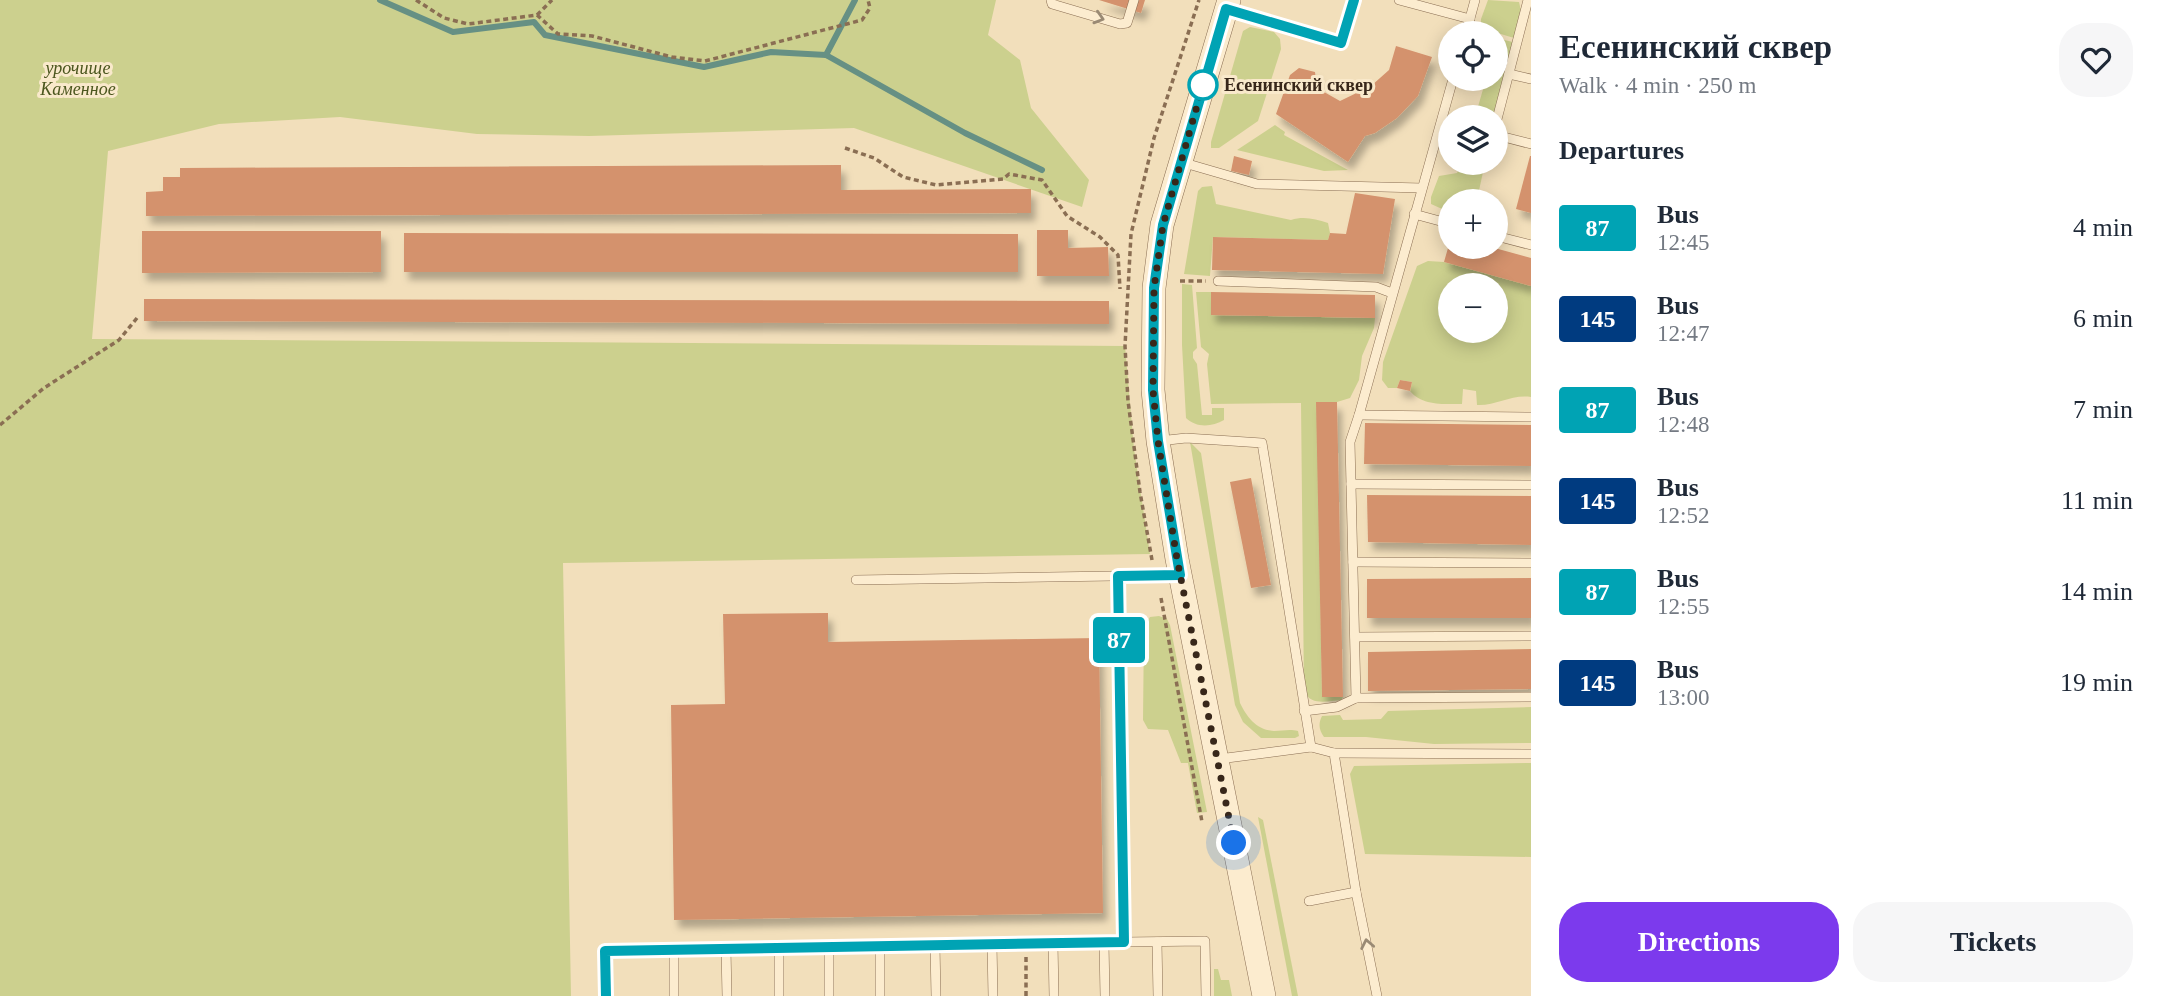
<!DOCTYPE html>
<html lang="en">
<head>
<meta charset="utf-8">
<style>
  :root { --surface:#fff; --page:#f6f6f7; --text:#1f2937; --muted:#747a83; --accent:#7c3aed }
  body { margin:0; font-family:"Times New Roman",serif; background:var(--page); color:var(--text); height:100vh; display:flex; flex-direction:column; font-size:26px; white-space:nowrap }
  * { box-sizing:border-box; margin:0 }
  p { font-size:23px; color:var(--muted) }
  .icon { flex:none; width:38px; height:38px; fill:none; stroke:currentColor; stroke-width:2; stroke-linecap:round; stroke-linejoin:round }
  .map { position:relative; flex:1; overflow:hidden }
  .panel { display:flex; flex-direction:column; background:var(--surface); width:630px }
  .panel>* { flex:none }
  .badge { padding:0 14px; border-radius:5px; font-size:24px; line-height:46px }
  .controls { position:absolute; left:1438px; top:21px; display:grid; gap:14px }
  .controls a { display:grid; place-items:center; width:70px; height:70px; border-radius:50%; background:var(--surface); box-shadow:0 4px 18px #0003; font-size:35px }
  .you { position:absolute; width:35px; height:35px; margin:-18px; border:5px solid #fff; border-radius:50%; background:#1a73e8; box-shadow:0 0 0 10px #1a73e833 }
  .map>.badge { position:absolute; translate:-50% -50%; box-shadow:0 0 0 4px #fff }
  h2 { padding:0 28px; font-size:26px; line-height:63px }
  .round { display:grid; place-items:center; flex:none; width:74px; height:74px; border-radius:28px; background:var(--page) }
  .headline { display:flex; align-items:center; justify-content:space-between; height:119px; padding:0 28px }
  h1 { font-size:33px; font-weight:800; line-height:52px }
  .primary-button { display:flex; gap:14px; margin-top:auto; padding:14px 28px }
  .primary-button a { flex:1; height:80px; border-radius:28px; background:var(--accent); color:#fff; font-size:28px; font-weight:800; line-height:80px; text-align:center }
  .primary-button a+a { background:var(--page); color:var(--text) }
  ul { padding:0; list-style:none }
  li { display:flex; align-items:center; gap:21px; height:91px; padding:0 28px }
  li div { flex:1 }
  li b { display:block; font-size:26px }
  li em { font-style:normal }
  li .badge { min-width:77px; font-weight:700; text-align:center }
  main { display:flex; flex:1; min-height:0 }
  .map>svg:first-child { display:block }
  .green { fill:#ccd08e; fill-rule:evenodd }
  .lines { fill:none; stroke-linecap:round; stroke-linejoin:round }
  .stream { stroke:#669084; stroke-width:6 }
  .building { fill:#d4926d; filter:url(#shadow) }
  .service-casing { stroke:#8a6e53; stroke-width:10 }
  .tertiary-casing { stroke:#8a6e53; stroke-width:24 }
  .path { stroke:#8a6e53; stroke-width:3.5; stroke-dasharray:5 3.5; stroke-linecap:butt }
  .service { stroke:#fceccf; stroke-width:9 }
  .tertiary { stroke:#fceccf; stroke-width:23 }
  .oneway { stroke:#9a8a74 }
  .line-casing { stroke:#fff; stroke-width:16 }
  .line { stroke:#00a3b4; stroke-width:10 }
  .walk { stroke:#38271a; stroke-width:7; stroke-dasharray:0 12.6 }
  .stop-dot { fill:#fff; stroke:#00a3b4; stroke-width:3.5 }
  .labels { text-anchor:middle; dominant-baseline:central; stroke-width:6; stroke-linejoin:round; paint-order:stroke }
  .park-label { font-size:18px; font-style:italic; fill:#4b561e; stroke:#f9e9cb }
  .stop-label { font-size:18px; font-weight:bold; fill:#38271a; stroke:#f9e9cb; text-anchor:start }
</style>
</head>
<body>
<main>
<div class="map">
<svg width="1531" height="996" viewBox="0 0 1531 996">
  <defs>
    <filter id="shadow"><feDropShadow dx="4.5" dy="8" stdDeviation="3.5" flood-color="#0004"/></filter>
  </defs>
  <rect width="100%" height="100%" fill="#f2dfbb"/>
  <g class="green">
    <polygon points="0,0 996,0 988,35 1020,60 1031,108 1089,180 1082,207 854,128 589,136 477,134 340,117 219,124 108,151 92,339 1125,346 1134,449 1150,554 563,563 571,996 0,996"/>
    <polygon points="1488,0 1519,2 1521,11 1514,38 1481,28 1481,19"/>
    <polygon points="1250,27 1274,32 1280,39 1281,49 1258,121 1219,148 1211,148 1211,142 1243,31"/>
    <polygon points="1496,38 1513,42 1496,117 1475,117 1486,79 1496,79"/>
    <polygon points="1275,125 1285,132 1284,135 1348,170 1324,171 1237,150"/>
    <polygon points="1462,163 1485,163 1478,195 1492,201 1451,201 1451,213 1431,204 1431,197 1439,176 1457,173"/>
    <path d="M1212,186L1216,204L1291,220C1304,216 1315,219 1328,223L1330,233L1328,240L1213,237L1210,276L1184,274L1198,191L1202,187Z"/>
    <path d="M1428,261L1444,262L1531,286V397C1512,394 1496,406 1477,405L1476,391L1463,389L1462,404C1444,404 1422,406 1410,391L1412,382L1400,380L1397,388H1388L1382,380L1383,362L1417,266ZM1451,285H1496V331H1451Z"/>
    <path d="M1182,284L1192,285L1197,348L1193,352V358L1197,364L1202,415H1212V408H1224V420C1212,427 1196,428 1186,418L1182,345Z"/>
    <path d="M1196,292H1211V315L1375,318L1374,328L1362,356L1359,380L1350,398L1337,402H1317L1322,697H1343L1341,700C1327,701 1312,706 1304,692L1301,403L1211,404L1207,364L1209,354L1201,347Z"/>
    <path d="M1190,442L1201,453L1240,703C1247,717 1256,730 1274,731C1283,731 1289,729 1298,731L1299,736L1295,738H1261L1243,722L1235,705Z"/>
    <polygon points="1159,616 1167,619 1170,625 1207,812 1197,813 1188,763 1181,763 1168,730 1148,729 1143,720 1144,626 1150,617"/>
    <path d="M1531,707V743L1434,744L1366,737H1324C1319,730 1318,724 1322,716L1340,715L1343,720L1381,719L1388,711Z"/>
    <polygon points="1531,763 1531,857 1365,854 1350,774 1354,766"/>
    <polygon points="1258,817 1263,820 1298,996 1292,996"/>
    <polygon points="1214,969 1218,969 1221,980 1229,980 1232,996 1214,996"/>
  </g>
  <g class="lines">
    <g class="stream">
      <polyline points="380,0 453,32 534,22 545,35 704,67 771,52 826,55 965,133 1042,170"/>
      <polyline points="826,55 855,0"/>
    </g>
  </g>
  <g class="building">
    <polygon points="1099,0 1145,0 1141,13"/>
    <polygon points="1396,46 1432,57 1418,96 1397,118 1375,133 1365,136 1348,162 1276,114 1290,75 1299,68 1315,72 1317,88 1340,101 1371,86 1389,70"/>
    <polygon points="1234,156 1252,161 1249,175 1231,171"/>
    <polygon points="1530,156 1531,156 1531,213 1516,209"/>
    <polygon points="841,165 841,190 1031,189 1031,213 146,216 146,192 163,191 163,177 180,177 180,168"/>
    <polygon points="1355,193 1395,199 1383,274 1212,270 1213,237 1328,240 1330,233 1346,234"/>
    <polygon points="1037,230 1068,230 1068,248 1108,247 1109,276 1037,276"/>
    <polygon points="142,231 381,231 381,272 142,273"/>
    <polygon points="404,233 1018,234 1018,272 404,272"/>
    <polygon points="1450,241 1451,247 1491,247 1531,258 1531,286 1444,262"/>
    <polygon points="1211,292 1375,295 1375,318 1211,315"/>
    <polygon points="144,299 1109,301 1109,324 144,321"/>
    <polygon points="1400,380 1412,382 1410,391 1397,388"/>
    <polygon points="1316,402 1337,402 1343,697 1322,697"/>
    <polygon points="1365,423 1531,425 1531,466 1364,464"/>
    <polygon points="1251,478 1271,585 1251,588 1230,482"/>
    <polygon points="1367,495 1531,496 1531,545 1368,542"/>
    <polygon points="1531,578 1531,618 1367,618 1367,579"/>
    <polygon points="828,613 828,642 1099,638 1103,913 674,920 671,705 725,704 723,614"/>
    <polygon points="1531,649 1531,689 1368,691 1368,652"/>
  </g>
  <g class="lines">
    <g class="service-casing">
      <g id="service">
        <polyline points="1051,0 1052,4 1120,24 1127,23 1134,0"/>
        <polyline points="1399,0 1470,19"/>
        <polyline points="1228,10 1341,42 1354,0"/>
        <polyline points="1466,33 1475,0"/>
        <polyline points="1509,74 1531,79"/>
        <polyline points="1453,79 1359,415 1350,442 1356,698 1531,697"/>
        <polyline points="1496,123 1528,0"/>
        <polyline points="1496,135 1531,144"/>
        <polyline points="1181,162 1257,184 1422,188"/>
        <polyline points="1414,214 1451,224"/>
        <polyline points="1496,236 1531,245"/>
        <polyline points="1218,281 1376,287 1392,293"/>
        <polyline points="1359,415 1531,417"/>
        <polyline points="1159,441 1186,438 1262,443 1311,747"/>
        <polyline points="1351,484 1531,485"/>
        <polyline points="1353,562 1531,563"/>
        <polyline points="856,580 1178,575"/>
        <polyline points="1355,637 1531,636"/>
        <polyline points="1304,711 1337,707 1356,698"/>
        <polyline points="1334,753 1531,754"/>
        <polyline points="1219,759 1311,747 1334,753 1356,892 1309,901"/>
        <polyline points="1356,892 1377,996"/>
        <polyline points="1124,942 1205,941 1206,996"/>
        <polyline points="1157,942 1158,996"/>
        <polyline points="1053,943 1054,996"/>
        <polyline points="1104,943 1105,996"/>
        <polyline points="992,944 993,996"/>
        <polyline points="935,945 936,996"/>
        <polyline points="880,946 880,996"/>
        <polyline points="829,947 829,996"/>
        <polyline points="779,948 779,996"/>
        <polyline points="726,949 727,996"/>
        <polyline points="674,950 674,996"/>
        <polyline points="606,996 605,951 1124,942 1118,576"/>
      </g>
    </g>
    <g class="tertiary-casing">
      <polyline id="tertiary" points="1229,0 1162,225 1154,288 1153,390 1158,441 1177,559 1264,996"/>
    </g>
    <g class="path">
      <polyline points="416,0 444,18 468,24 537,15 558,34 592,36 672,57 705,61 862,20 870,8 868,0"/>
      <polyline points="537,15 552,0"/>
      <polyline points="845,148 874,158 903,177 936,185 1003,179 1009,174 1042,180 1067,216 1100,237 1118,255 1120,289"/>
      <polyline points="1180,281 1206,281"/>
      <polyline points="0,425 44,388 119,340 137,318"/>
      <polyline points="1152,560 1140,492 1128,401 1125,346 1131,234 1154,138 1199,0"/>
      <polyline points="1161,598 1202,822"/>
      <polyline points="1026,957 1026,996"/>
    </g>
    <use href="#service" class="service"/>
    <use href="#tertiary" class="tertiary"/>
  </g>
  <defs><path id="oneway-chevron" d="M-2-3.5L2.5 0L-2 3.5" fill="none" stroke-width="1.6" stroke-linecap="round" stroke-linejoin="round" transform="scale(1.75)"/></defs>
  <g class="oneway">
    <use href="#oneway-chevron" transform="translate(1099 18) rotate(17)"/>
    <use href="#oneway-chevron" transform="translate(1367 944) rotate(-101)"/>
  </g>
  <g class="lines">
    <g class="line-casing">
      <polyline id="line" points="606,996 605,951 1124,942 1118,576 1180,575 1158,441 1153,390 1154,288 1163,225 1226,9 1341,43 1354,0"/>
    </g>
    <use href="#line" class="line"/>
    <polyline class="walk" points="1203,85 1163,225 1154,288 1153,390 1158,441 1177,559 1234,843"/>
  </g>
  <circle class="stop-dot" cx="1203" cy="85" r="14"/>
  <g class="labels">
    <g class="park-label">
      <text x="78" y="68">урочище<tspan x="78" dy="21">Каменное</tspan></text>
    </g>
    <g class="stop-label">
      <text x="1224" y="85">Есенинский сквер</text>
    </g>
  </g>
</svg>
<div class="controls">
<a><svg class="icon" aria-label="locate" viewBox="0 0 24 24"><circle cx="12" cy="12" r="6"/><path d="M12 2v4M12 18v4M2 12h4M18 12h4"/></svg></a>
<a><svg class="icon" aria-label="layers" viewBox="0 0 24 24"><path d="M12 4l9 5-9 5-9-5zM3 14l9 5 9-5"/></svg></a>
<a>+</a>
<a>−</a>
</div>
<div class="you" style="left:1234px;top:843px"></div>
<b class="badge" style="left:1119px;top:640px;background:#00a3b4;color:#fff">87</b>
</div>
<section class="panel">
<div class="headline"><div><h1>Есенинский сквер</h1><p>Walk · 4 min · 250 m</p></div><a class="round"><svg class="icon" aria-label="heart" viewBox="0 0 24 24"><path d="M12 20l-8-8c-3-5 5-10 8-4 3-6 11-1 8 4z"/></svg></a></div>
<h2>Departures</h2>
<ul>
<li><span class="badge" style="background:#00a3b4;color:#fff">87</span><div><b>Bus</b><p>12:45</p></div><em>4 min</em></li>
<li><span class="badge" style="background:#003b80;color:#fff">145</span><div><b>Bus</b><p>12:47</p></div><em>6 min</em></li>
<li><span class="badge" style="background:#00a3b4;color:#fff">87</span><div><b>Bus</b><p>12:48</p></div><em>7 min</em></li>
<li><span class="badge" style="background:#003b80;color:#fff">145</span><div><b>Bus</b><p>12:52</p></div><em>11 min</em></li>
<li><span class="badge" style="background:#00a3b4;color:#fff">87</span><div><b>Bus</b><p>12:55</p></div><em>14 min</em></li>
<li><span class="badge" style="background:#003b80;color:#fff">145</span><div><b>Bus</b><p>13:00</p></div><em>19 min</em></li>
</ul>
<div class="primary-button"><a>Directions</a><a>Tickets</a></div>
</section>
</main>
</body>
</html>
